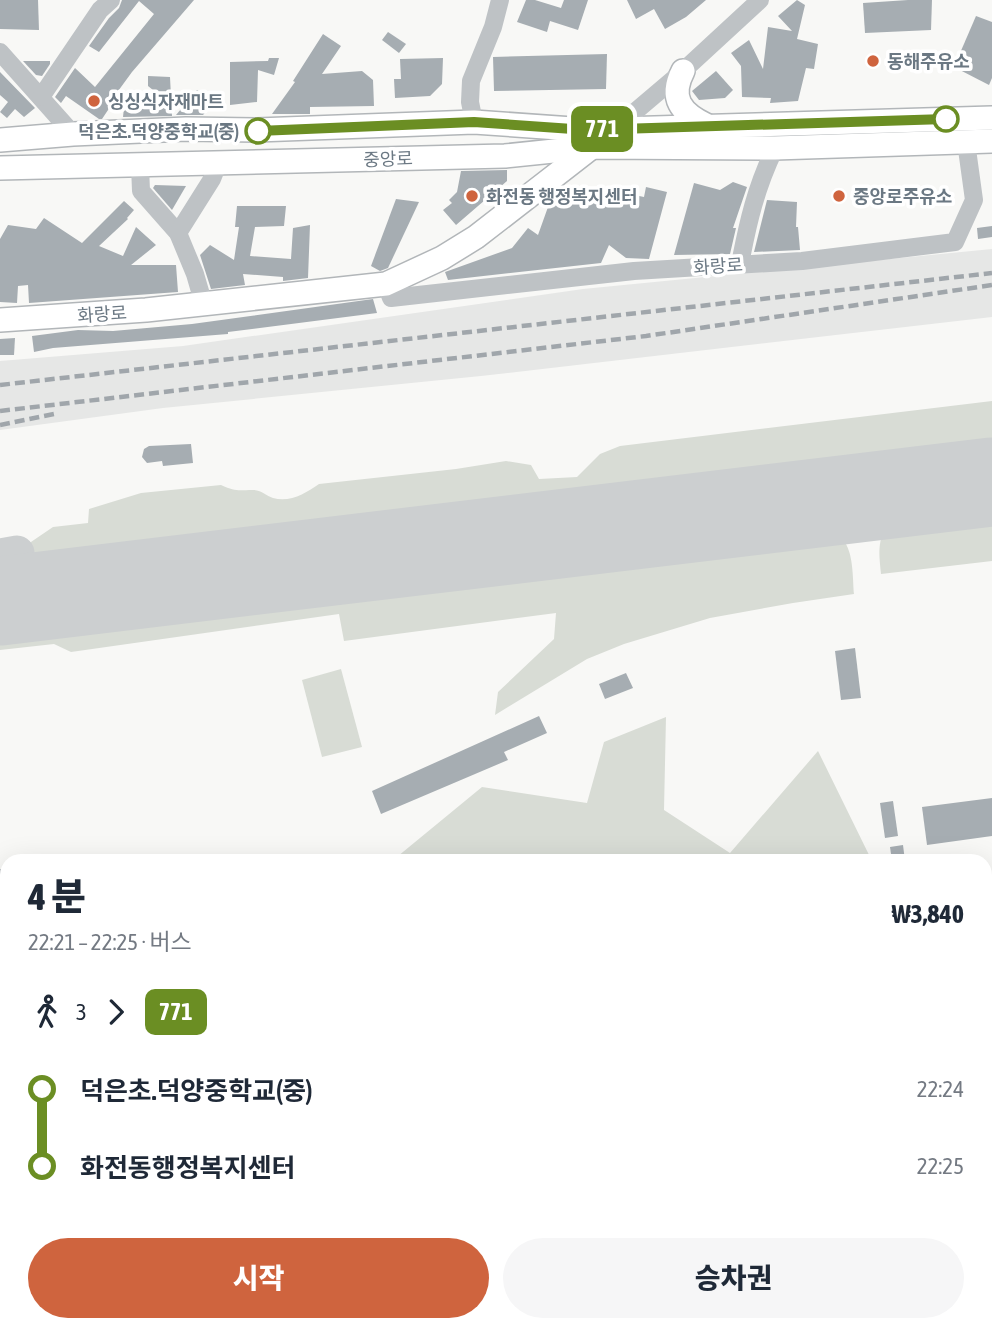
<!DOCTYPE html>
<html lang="ko">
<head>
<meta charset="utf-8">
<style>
  :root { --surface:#fff; --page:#f6f6f7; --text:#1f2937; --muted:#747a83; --accent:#cf643e }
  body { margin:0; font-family:"Asap Condensed","Noto Sans KR",sans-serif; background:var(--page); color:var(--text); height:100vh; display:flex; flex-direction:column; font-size:26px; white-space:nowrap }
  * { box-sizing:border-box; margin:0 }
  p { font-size:23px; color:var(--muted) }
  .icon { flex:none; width:38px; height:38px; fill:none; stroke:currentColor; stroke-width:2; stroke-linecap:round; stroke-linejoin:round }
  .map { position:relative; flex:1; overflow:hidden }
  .panel { position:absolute; left:0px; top:854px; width:992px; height:478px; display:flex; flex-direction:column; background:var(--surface); border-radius:21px 21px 0 0; box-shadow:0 7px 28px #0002 }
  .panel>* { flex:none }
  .badge { padding:0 14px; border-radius:10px; font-size:24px; line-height:46px }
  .map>.badge { position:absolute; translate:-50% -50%; box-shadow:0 0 0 4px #fff }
  .legs { display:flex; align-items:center; gap:10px; height:77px; padding:0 28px; font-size:23px }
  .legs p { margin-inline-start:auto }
  .head { display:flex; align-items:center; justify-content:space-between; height:119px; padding:0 28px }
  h1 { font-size:38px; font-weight:800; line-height:52px }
  .action { display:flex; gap:14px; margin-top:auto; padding:14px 28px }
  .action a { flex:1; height:80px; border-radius:42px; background:var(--accent); color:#fff; font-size:28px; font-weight:800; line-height:80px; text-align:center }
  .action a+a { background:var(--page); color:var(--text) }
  ul { padding:0 28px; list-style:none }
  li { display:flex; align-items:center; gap:24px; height:77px; font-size:26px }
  li i { display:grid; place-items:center; width:10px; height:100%; margin:0 9px; background:currentColor }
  li i::after { content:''; width:18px; height:18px; margin:-9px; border:5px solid; border-radius:50%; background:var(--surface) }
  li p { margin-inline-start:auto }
  li:first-child i { background:linear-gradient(#0000 50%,currentColor 0) }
  li:last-child i { background:linear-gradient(currentColor 50%,#0000 0) }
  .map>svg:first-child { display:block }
  .built { fill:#e6e7e6 }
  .green { fill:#d8dcd5 }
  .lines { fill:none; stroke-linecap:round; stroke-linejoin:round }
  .taxiway { stroke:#cccfd0; stroke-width:35 }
  .runway { stroke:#cccfd0; stroke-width:89 }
  .building { fill:#a6adb2 }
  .major-casing { stroke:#b2b6b9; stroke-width:26 }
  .minor { stroke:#bec2c5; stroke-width:18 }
  .major { stroke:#fff; stroke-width:23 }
  .rail { stroke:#a0a6ab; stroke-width:4.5; stroke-dasharray:10 5; stroke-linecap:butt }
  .line-1-casing { stroke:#fff; stroke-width:16 }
  .line-1 { stroke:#6b8e23; stroke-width:10 }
  .poi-dot { fill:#cf643e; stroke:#fff; stroke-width:2.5 }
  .stop-1-dot { fill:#fff; stroke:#6b8e23; stroke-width:3.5 }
  .labels { text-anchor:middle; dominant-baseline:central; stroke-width:7; stroke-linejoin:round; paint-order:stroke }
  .poi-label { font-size:18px; font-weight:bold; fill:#6b7883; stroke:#fff; text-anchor:start }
  .stop-label { font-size:18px; font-weight:bold; fill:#6b7883; stroke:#fff; text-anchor:end }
  .street-label { font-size:18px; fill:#6b7883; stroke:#fff }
</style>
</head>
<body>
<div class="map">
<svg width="992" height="1331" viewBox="0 0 992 1331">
  <rect width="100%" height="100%" fill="#f8f8f6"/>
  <g class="built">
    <polygon points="992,249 992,317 481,376 163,408 0,430 0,361 183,346 583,289"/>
    <polygon points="122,1325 320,1325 324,1331 123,1331"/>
  </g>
  <g class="green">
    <path d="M992,401V466L6,584L8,566L27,563L28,544L53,527L88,523L89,509L141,493L221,485C236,492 238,490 253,490C262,490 266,496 273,498C290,503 306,493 319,484L456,469L506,461L531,465L539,479L577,477L600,454L620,446Z"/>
    <path d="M992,506V561L881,574C878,547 876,528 905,515Z"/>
    <path d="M816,526C855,530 852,565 854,594L793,603L710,618L624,644L587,659L495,715L498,692L554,639L556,613L344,641L339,614L71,652L54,644L0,650V622Z"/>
    <polygon points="341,669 362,747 322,757 302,680"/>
    <polygon points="666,717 664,810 730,853 818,751 872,861 392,861 482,787 587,803 604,742"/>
    <polygon points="992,920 992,1325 986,1331 837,1331 840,1325 985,1325 985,921"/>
  </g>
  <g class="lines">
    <g class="taxiway">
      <polyline points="0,556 17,553"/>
      <polyline points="0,598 8,600"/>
    </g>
    <polyline class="runway" points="0,601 992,482"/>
  </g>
  <g class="building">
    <polygon points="0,0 38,0 39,30 0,29"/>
    <polygon points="122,0 194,0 132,72 113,98 116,98 102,119 99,119 66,96 61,103 55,97 75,68 95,87 154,14 139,1 99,52 89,46 109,18 119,8"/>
    <polygon points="526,0 535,0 561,8 564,0 588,0 578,30 550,21 547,32 517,22"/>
    <polygon points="627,0 706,0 686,17 665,29 654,9 636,19"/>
    <polygon points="797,0 805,5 797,39 818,44 814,69 806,68 798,101 770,103 771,98 742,97 741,66 731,53 749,40 763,69 768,27 792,31 778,16"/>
    <polygon points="908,0 932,0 931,30 865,33 863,3"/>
    <polygon points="976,16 992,22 992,78 989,85 954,67"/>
    <polygon points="388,32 406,44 399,53 382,40"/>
    <polygon points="323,34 341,46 322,74 362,71 373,80 374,106 310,107 310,114 272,114 295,82 293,81"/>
    <polygon points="607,54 606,89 494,91 493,57"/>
    <polygon points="269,58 279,58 274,75 258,70 257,102 230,105 230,62 268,61"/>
    <polygon points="443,58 442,84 430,96 395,98 394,79 401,79 400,59"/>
    <polygon points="23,61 50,61 50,64 42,76 36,75"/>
    <polygon points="716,71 733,90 725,98 699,100 692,91"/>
    <polygon points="0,72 35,108 24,117 15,109 7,118 0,112 8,102 0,95"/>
    <polygon points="148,76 170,77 172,116 123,117 125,98 163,98 148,86"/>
    <polygon points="197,90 214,102 203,115 176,115"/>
    <polygon points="507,170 507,181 456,225 443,210 452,203 449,200 457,192 461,171"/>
    <polygon points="733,182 747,187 733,228 736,228 730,254 674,255 694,183 720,190"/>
    <polygon points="155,185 186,186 172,210 153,188"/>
    <polygon points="573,187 619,199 620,192 644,197 646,187 667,192 649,259 626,258 609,245 601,263 448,280 445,272 512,248 528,228 538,235 548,207"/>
    <polygon points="396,199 419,202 388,268 380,271 371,266"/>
    <polygon points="767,200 797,202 796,227 798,227 800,250 754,252"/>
    <polygon points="124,201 134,210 127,218 128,219 99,246 123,256 136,227 156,245 131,265 176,265 178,292 29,303 28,285 18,286 17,303 0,302 0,239 8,225 36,229 44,218 82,243"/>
    <polygon points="237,206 286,206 284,226 255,227 250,256 291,259 293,228 310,225 308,278 283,281 283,277 243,274 245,285 211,289 200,255 210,245 234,260 239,227 235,227"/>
    <polygon points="992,226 992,237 978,239 977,228"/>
    <polygon points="373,299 377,313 228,332 228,334 53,348 34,352 32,336 78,330 113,331 192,324"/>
    <polygon points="15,338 14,355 0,355 0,339"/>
    <polygon points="191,444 193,463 163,466 162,461 147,463 142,457 144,449 149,446"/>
    <polygon points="855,648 861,698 841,700 835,651"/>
    <polygon points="626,673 633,688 605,699 599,684"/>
    <polygon points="539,716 547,733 504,752 508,760 381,814 372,791"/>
    <polygon points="992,798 992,836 927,845 922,807"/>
    <polygon points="893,801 898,836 885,838 880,803"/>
    <polygon points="903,845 905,861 892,861 890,847"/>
  </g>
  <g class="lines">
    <g class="major-casing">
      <g id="major">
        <path d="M683,71C669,98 681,113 706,125"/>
        <polyline points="0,140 73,134 186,129 257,130 474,122 587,130 992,118"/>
        <polyline points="0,168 505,156 592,147 775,148 992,141"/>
        <polyline points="0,320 146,310 386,284 442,258 476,237 592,147"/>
      </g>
    </g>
    <g class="minor">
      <polyline points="0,52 73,134"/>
      <polyline points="41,97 100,10 111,0"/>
      <polyline points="474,122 470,102 471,81 493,27 500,0"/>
      <polyline points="617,127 683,71 760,0"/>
      <polyline points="140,166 141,191 178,233 195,274 204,305"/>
      <polyline points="178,233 212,179 218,164"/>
      <path d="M740,264C748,222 756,187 775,148"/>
      <polyline points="386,284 391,298 634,271 802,261 955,242 974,200 966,142"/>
      <polyline points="0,878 7,886"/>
      <polyline points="0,1170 7,1171"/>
      <polyline points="341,1325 343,1331"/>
      <polyline points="590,1325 595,1331"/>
    </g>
    <use href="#major" class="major"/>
    <g class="rail">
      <polyline points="0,385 992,273"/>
      <polyline points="0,411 646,336 992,285"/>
      <polyline points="0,425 54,414"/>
    </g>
  </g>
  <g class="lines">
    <g class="line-1-casing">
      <polyline id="line-1" points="258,131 474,122 587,130 946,119"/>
    </g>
    <use href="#line-1" class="line-1"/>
  </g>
  <g class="poi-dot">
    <circle cx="873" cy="61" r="7"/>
    <circle cx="94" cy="101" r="7"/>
    <circle cx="472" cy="196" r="7"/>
    <circle cx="839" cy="196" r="7"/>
  </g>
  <g class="stop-1-dot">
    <circle cx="946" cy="119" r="12"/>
    <circle cx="258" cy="131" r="12"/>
  </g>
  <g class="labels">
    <g class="poi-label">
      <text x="887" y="61">동해주유소</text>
      <text x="108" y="101">싱싱식자재마트</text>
      <text x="486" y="196">화전동 행정복지센터</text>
      <text x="853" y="196">중앙로주유소</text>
    </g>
    <g class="stop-label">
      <text x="239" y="131">덕은초.덕양중학교(중)</text>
    </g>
    <g class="street-label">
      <text transform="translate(388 159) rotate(-2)">중앙로</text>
      <text transform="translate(718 266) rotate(-4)">화랑로</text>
      <text transform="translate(102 314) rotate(-4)">화랑로</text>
    </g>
  </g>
</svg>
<b class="badge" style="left:602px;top:129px;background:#6b8e23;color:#fff">771</b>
<section class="panel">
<div class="head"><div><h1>4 분</h1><p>22:21 – 22:25 · 버스</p></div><b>₩3,840</b></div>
<div class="legs"><svg class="icon" aria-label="walk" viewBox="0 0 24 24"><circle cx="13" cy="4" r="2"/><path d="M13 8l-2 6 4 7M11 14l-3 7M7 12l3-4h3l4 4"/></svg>3<svg class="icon" aria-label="forward" viewBox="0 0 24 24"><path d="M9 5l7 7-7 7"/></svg><b class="badge" style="background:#6b8e23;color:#fff">771</b></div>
<ul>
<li><i style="color:#6b8e23"></i><b>덕은초.덕양중학교(중)</b><p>22:24</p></li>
<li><i style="color:#6b8e23"></i><b>화전동행정복지센터</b><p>22:25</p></li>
</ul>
<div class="action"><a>시작</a><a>승차권</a></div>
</section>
</div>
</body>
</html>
